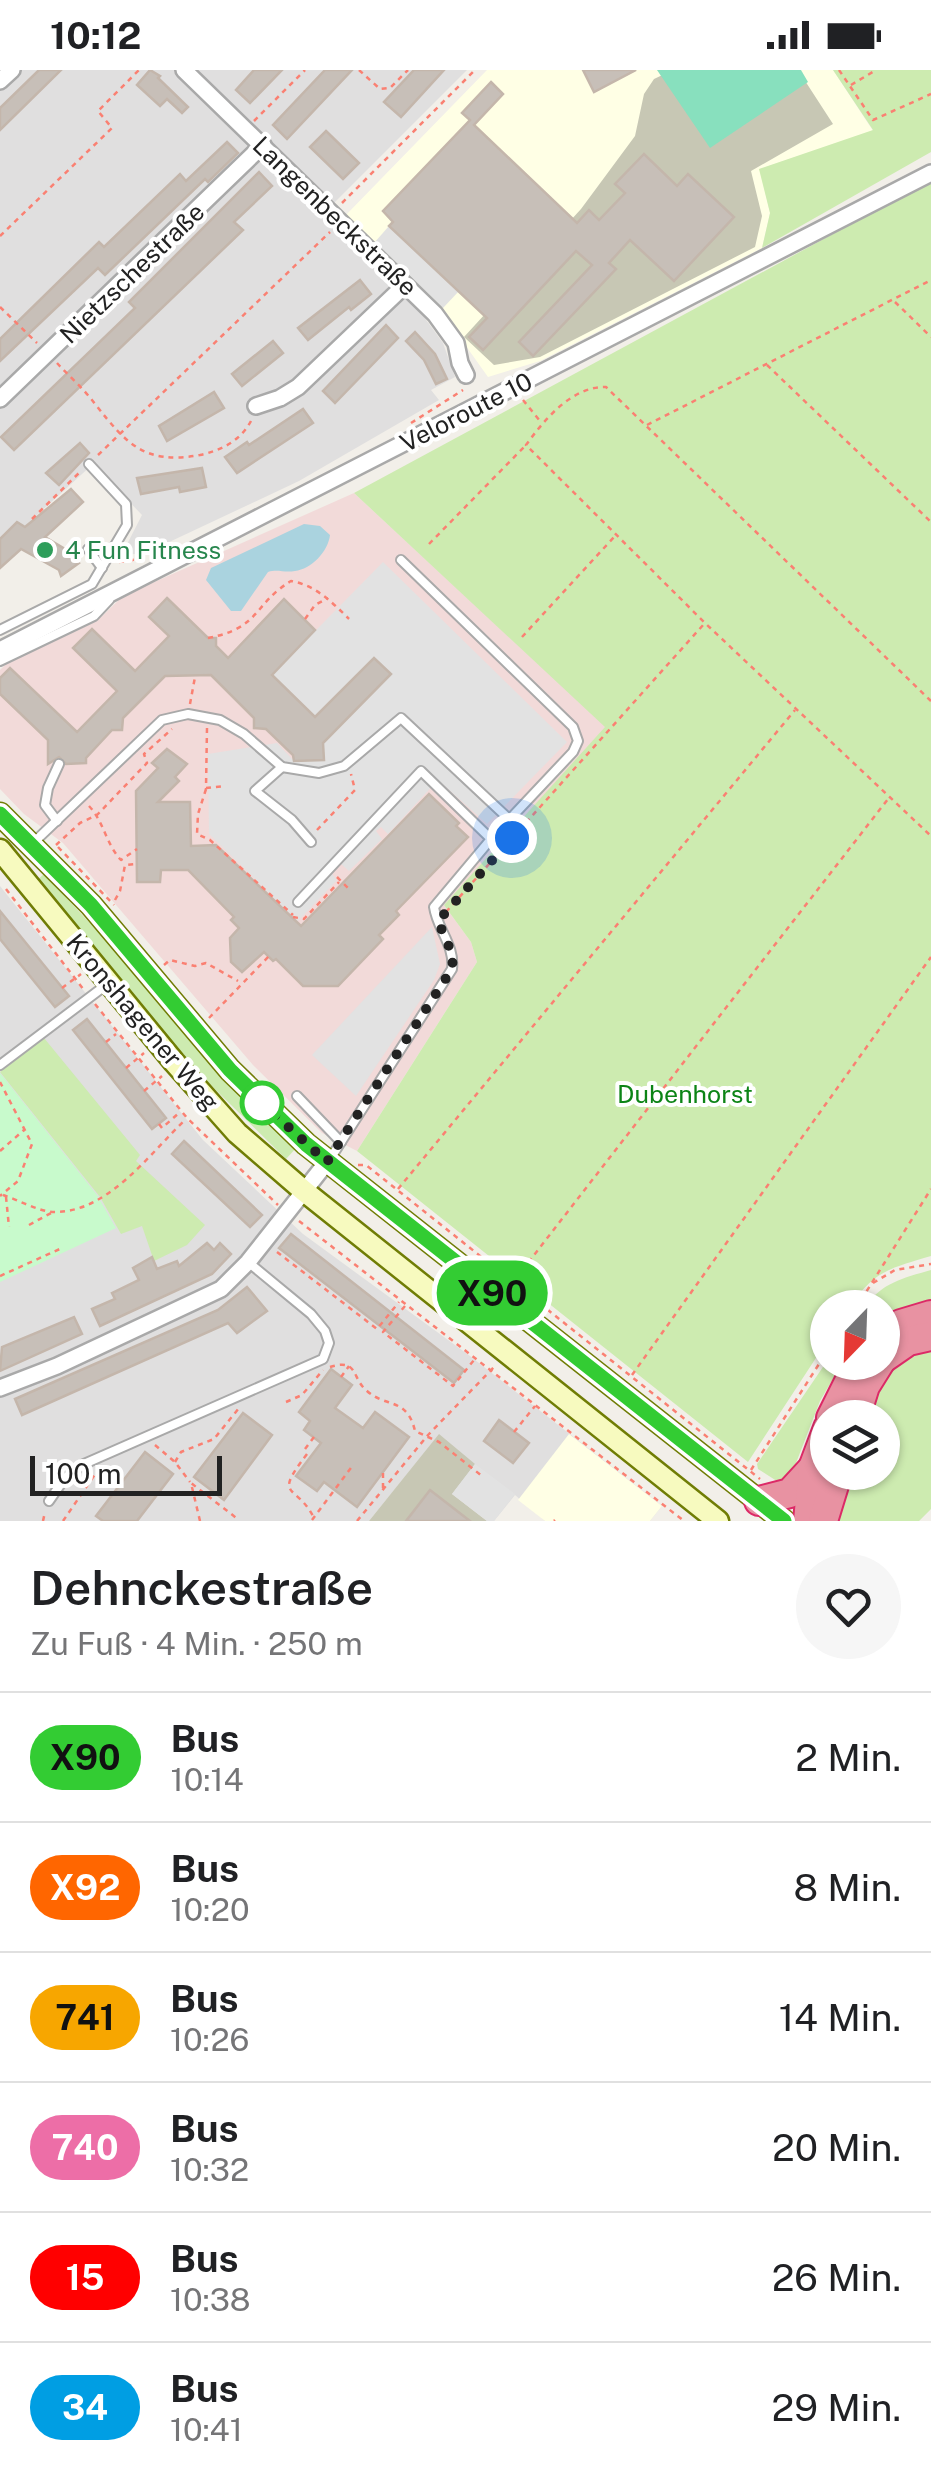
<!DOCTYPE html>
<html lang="de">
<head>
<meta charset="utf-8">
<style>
  :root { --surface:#fff; --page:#f6f6f6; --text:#202124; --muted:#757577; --line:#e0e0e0 }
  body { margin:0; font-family:"Public Sans",sans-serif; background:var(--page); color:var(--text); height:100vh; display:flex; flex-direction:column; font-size:38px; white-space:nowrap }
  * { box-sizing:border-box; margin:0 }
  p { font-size:32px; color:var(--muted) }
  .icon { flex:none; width:55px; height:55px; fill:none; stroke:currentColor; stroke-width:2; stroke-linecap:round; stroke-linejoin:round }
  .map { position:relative; height:1451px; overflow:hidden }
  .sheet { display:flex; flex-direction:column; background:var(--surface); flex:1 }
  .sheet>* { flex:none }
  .badge { padding:0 20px; border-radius:32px; font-size:35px; line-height:65px }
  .needle { width:65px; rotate:203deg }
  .buttons { position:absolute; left:810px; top:1220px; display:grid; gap:20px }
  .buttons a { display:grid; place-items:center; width:90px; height:90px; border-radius:50%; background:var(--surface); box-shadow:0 2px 8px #0004; font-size:50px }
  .scale { position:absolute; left:30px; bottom:25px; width:192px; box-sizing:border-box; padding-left:10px; border:5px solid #222; border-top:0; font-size:28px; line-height:35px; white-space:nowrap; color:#222; -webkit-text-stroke:8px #fff; paint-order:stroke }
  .you { position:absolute; width:50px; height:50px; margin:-25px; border:8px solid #fff; border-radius:50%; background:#1a73e8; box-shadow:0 0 0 15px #1a73e833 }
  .map>.badge { position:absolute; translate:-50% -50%; box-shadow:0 0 0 5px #fff }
  .round { display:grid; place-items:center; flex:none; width:105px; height:105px; border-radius:52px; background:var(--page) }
  .overview { display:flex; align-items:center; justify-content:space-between; height:170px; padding:0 30px }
  h1 { font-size:48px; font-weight:600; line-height:75px }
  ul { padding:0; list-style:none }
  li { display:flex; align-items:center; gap:30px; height:130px; padding:0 30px; border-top:2px solid var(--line) }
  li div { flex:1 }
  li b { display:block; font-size:38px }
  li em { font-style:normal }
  li .badge { min-width:110px; font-weight:700; text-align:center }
  .status { display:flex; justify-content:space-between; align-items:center; height:70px; padding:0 50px; background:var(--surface); direction:ltr }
  .status svg { height:28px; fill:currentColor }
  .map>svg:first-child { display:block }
  .residential { fill:#e0dfdf }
  .commercial { fill:#f2dad9 }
  .education { fill:#ffffe5 }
  .construction { fill:#c7c7b4 }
  .grass { fill:#cdebb0 }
  .park { fill:#c8facc }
  .pitch { fill:#88e0be }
  .parking { fill:#e2e2e2 }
  .water { fill:#aad3df }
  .building { fill:#c7bfb8; stroke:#c4b6ab; stroke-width:2.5 }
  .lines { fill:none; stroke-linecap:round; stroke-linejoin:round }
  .lane-casing { stroke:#a9a9a9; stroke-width:12 }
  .street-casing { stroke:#a9a9a9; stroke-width:20 }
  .secondary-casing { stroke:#707d05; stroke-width:25 }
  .highway-casing { stroke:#dc2a67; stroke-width:32 }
  .path { stroke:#fa8072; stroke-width:2.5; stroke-dasharray:5 5; stroke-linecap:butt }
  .lane { stroke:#fff; stroke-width:8 }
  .street { stroke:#fff; stroke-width:15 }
  .secondary { stroke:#f7fabf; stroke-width:20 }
  .highway { stroke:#e892a2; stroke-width:28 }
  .line-casing { stroke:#fff; stroke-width:22 }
  .line { stroke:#3c3; stroke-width:15 }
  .walk { stroke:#222; stroke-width:10; stroke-dasharray:0 18 }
  .leisure-dot { fill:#2e9e5b; stroke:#fff; stroke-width:4 }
  .stop-dot { fill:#fff; stroke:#3c3; stroke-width:5 }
  .labels { text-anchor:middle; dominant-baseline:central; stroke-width:8; stroke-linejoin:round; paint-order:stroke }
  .street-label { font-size:25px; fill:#222; stroke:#fff }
  .leisure-label { font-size:25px; fill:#27864d; stroke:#fff; text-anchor:start }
  .park-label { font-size:25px; fill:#0c8416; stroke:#fff }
</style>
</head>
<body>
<div class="status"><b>10:12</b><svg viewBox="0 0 49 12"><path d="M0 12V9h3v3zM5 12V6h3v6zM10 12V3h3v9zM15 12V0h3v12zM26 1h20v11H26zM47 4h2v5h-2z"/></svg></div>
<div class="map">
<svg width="931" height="1451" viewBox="0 0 931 1451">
  <rect width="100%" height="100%" fill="#f2efe9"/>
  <g class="residential">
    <polygon points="0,0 467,0 322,145 408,225 443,273 455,307 431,320 439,330 299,411 148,482 121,486 142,445 93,394 25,456 17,453 0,469"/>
    <polygon points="0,816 203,1070 303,1164 470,1286 662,1436 650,1451 545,1451 515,1425 494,1451 487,1451 452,1424 439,1365 369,1451 0,1451"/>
  </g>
  <polygon class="commercial" points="354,423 606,657 444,835 471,872 477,892 357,1081 322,1063 253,995 63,773 24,744 0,719 0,600 6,594 97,551 123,526"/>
  <g class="education">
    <polygon points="487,0 833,0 873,61 760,99 770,143 762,178 540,291 488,307 446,248 344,147"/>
    <polygon points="569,1364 662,1436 650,1451 545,1451 518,1430"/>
  </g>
  <g class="construction">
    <polygon points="673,0 798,0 833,54 751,101 762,146 755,177 540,287 494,295 464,267 581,139 635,66 644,24 654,9"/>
    <polygon points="439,1364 475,1394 452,1424 487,1451 369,1451"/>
  </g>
  <g class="grass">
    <polygon points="833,0 931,0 931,82 762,178 770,143 759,99 873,60"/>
    <path d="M931,111V1186C891,1198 873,1201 850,1237L828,1238L827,1271L748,1392L357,1081L477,892L471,872L444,835L605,657L354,423Z"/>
    <polygon points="44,804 298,1076 286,1089 176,981 36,811"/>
    <polygon points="44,968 140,1085 136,1091 205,1155 187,1175 154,1191 142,1156 121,1164 100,1127 0,1002"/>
    <path d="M931,1200V1232L891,1242L883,1248L882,1238H864C881,1213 903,1208 931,1200Z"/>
    <polygon points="931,1271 931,1439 919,1451 829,1451 843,1403 882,1402 882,1348 860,1347 880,1299"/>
    <polygon points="827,1291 842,1293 820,1331 791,1406 783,1415 758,1399 757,1394"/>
  </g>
  <polygon class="park" points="0,1003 97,1125 116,1158 0,1212"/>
  <polygon class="pitch" points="657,0 801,0 808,12 710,78"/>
  <g class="parking">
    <polygon points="389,156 459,221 443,238 375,172"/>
    <polygon points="383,492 567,672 487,754 438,710 388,764 381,757 376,761 382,769 349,801 341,794 332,804 337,810 298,851 209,764 208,684 277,673 294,691 324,690 323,673 391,604 373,588 315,647 272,605"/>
    <polygon points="432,857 440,894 434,910 356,1026 312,985"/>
    <polygon points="475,1394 515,1424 494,1451 487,1451 452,1424"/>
  </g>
  <path class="water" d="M304,454L320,456L330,465C328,482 311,499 295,501C284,503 278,499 268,502L241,541H231L206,510L211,498Z"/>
  <g class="building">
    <polygon points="39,0 61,0 0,60 0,38"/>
    <polygon points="150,0 160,6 158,8 188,37 182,43 167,29 160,36 137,15"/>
    <polygon points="254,0 282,0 250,33 236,20"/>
    <polygon points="325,0 352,0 287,69 273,55"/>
    <polygon points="414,0 444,0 401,47 384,32"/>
    <polygon points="583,0 636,0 594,22"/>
    <polygon points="491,12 503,24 474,55 577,153 589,140 599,150 625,123 615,114 644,84 677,116 688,104 734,147 674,211 630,170 609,193 616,199 533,286 519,272 592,195 576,181 483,280 469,267 487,248 389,156 393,152 383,141 470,50 462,43"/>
    <polygon points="326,61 359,93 343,109 310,77"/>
    <polygon points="227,72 238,83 208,112 205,109 105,205 98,198 0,291 0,269 99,172 104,177 180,104 186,111"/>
    <polygon points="259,102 272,116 234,152 243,160 14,380 1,367 135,238 129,232"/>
    <polygon points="360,210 371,224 351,240 349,237 308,270 298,258"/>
    <polygon points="386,255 398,268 335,333 323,321"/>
    <polygon points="415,262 435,284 447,309 436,314 424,290 406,271"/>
    <polygon points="273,271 283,283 242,316 232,304"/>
    <polygon points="214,322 224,338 167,371 159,356"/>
    <polygon points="303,339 313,353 237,403 225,387 247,372 249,375"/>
    <polygon points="80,373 89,383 59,415 46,403"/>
    <polygon points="202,398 206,417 180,422 179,417 141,424 137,408"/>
    <polygon points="71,419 83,432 45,467 70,482 79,493 61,506 59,500 21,479 0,498 0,469 17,452 25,457"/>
    <polygon points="167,528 208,568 216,568 216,576 228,588 284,529 315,560 272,605 315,647 374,588 391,604 323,673 324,690 294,691 293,685 266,659 254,658 254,648 211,605 165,606 123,648 122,660 112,660 86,688 86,693 66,694 59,687 48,694 48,670 0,624 0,608 10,598 77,662 117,621 73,578 92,559 135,601 169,566 149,547"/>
    <polygon points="167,679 187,694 175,707 179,711 158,732 190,732 191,776 216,775 301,856 429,724 459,753 456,756 468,767 396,841 399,845 379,865 383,869 338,916 303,916 276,889 273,891 264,882 242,902 231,892 230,868 239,858 231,850 234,847 188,800 161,800 160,812 137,812 136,721 158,698 152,693"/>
    <polygon points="0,841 69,926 55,937 0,869"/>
    <polygon points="87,949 166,1048 152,1059 73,960"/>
    <polygon points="184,1071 262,1145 250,1157 172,1084"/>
    <polygon points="291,1164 464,1300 454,1313 279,1178"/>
    <polygon points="207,1173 214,1180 220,1173 231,1184 212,1204 100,1256 92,1239 115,1229 112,1223 139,1210 133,1198 152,1187 157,1199 177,1191 179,1196"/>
    <polygon points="247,1217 267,1241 237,1263 228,1253 22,1345 15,1329 218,1240"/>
    <polygon points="74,1247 82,1264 0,1301 2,1277"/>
    <polygon points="331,1299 352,1315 335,1338 363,1358 375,1342 409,1367 357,1437 324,1412 317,1421 296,1406 321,1373 304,1360 310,1351 299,1342"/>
    <polygon points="243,1343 272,1365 224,1430 194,1407"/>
    <polygon points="499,1350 529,1373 513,1393 484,1371"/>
    <polygon points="145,1382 173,1404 137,1451 103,1451 96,1446"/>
    <polygon points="430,1420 470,1451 406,1451"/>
  </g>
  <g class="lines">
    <g class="lane-casing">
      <g id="lane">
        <polyline points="88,479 102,498"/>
        <polyline points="0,560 92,514 127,455 126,434 89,394"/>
        <polyline points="0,591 94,546 109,530"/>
        <polyline points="282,697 255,721 292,750 311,772"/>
        <polyline points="57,751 45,735 48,718 59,694"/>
        <polyline points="31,775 162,650 188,644 220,650 244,664 282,697 319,703 344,696 401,648 509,749"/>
        <polyline points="298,832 421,701 491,769"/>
        <polyline points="0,995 106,915"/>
        <polyline points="297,1026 341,1072"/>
        <path d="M330,1089L452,899C455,875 437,859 434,837L491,769L573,682L578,671L573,657L401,490"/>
        <polyline points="49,1431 65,1408 84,1394 323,1289 329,1273 325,1261 311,1244 248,1192"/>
      </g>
    </g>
    <g class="street-casing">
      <g id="street">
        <polyline points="184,0 435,244 456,273 460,293 466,305"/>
        <polyline points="0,11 12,0"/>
        <polyline points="0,329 263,75"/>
        <polyline points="256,336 280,328 298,317 405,215"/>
        <polyline points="0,580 931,103"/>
        <polyline points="0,1318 57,1296 221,1219 248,1192 327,1092"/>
      </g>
    </g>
    <g class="secondary-casing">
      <g id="secondary">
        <polyline points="0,744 91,835 230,1000 306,1074 784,1451"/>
        <polyline points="0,780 174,992 237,1063 304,1121 718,1451"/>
      </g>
    </g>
    <g class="highway-casing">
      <g id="highway">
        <polyline points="886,1263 901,1254 931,1245"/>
        <polyline points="882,1289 908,1271 931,1266"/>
        <polyline points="831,1348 859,1292"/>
        <polyline points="855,1348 865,1316 880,1292"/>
        <polyline points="759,1431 790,1423 813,1398"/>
        <polyline points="808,1451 813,1398 828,1358"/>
        <polyline points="823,1451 838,1402"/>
      </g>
    </g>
    <g class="path">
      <polyline points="359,0 380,19 390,18 408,0"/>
      <polyline points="839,0 873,50 931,24"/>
      <polyline points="851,15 876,0"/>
      <polyline points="254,51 305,0"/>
      <polyline points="342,133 475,0"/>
      <polyline points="0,166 112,58 98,41 139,0"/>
      <polyline points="895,232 931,267"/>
      <polyline points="0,237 37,273"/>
      <path d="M57,293C69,306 84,319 95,334C127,374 144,395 200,385C222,380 240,371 251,351"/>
      <polyline points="767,295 931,452"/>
      <polyline points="523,330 540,351"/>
      <polyline points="411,353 463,320"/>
      <polyline points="647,355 931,210"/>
      <polyline points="98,385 330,162"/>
      <polyline points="32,449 81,401"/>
      <polyline points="429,474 526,375"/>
      <polyline points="119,492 146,488"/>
      <polyline points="305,549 315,535 328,528"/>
      <polyline points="522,567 615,466"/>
      <path d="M208,568C261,558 253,534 291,511C315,515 332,532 349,549"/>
      <path d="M931,631L606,317C572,316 544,350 526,375L705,553L931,766"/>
      <polyline points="190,634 195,607"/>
      <polyline points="207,658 206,718 225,716"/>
      <polyline points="206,719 198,744 197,764 210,770 293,845"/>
      <path d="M89,736C104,752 106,774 121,790L137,779"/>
      <polyline points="317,760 355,720 351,704"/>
      <polyline points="56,775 80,753 97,745 147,693 144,684 172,659"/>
      <polyline points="58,777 114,835"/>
      <polyline points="337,807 348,818"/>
      <polyline points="6,819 84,920"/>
      <polyline points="115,830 120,821 125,795 137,794"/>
      <polyline points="446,842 704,554"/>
      <polyline points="293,847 304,849 339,812"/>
      <polyline points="164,895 170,890 195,896 206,893 238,911"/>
      <polyline points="62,918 81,904"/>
      <polyline points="95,934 187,1048 278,1135"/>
      <polyline points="209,948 271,884"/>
      <polyline points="106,972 116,964"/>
      <polyline points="126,998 144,983"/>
      <polyline points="0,1012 32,1074 18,1111 0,1126"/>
      <polyline points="144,1021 162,1006"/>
      <polyline points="159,1054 162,1058 180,1042"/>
      <polyline points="0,1081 24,1060"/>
      <polyline points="358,1095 366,1095 760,1409"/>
      <polyline points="398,1119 795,640"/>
      <path d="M3,1125C19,1130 39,1142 55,1142C109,1142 150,1083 186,1049"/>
      <polyline points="6,1127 9,1157"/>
      <polyline points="299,1151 684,1451"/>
      <polyline points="29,1155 51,1143"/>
      <polyline points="277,1182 377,1259 399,1232"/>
      <polyline points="0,1206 62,1178"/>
      <polyline points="873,1213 895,1200 931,1194"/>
      <polyline points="510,1216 888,729"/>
      <polyline points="405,1236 383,1262 453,1316 474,1290"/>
      <polyline points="856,1238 931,1119"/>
      <path d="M330,1297C359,1288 351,1308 367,1321C386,1338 407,1327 415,1361L439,1372L482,1406"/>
      <polyline points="632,1305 931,887"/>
      <polyline points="341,1307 349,1296"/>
      <polyline points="286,1332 302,1325 323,1300"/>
      <polyline points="514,1362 535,1336"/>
      <polyline points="155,1375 175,1392 190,1412"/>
      <polyline points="305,1379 314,1367"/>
      <path d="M307,1384C272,1430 296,1412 314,1448"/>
      <polyline points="175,1392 181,1382 214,1369 239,1338"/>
      <polyline points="103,1398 122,1412"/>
      <polyline points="751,1400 828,1280"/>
      <polyline points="383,1403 383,1419"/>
      <polyline points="312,1450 353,1395"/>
      <polyline points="43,1451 45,1442"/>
      <polyline points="63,1451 100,1397"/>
      <polyline points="200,1451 191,1413 239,1450"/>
      <polyline points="357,1451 428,1365 496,1295"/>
      <polyline points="554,1451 555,1450"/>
    </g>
    <use href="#lane" class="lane"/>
    <use href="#street" class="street"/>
    <use href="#secondary" class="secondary"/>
    <use href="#highway" class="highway"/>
  </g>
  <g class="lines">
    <g class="line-casing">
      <polyline id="line" points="0,744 91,835 230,1000 306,1074 784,1451"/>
    </g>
    <use href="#line" class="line"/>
    <polyline class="walk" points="262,1033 327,1092 452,899 453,886 438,851 512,768"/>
  </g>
  <circle class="leisure-dot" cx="45" cy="480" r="10"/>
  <circle class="stop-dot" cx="262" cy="1033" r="20"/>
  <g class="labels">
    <g class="street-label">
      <text transform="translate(335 146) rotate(44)">Langenbeckstraße</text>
      <text transform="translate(132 203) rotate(-44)">Nietzschestraße</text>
      <text transform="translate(466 342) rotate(-27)">Veloroute 10</text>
      <text transform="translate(143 952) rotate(50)">Kronshagener Weg</text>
    </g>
    <g class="leisure-label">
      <text x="65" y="480">4 Fun Fitness</text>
    </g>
    <g class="park-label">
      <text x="685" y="1024">Dubenhorst</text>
    </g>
  </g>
</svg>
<div class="buttons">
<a><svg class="needle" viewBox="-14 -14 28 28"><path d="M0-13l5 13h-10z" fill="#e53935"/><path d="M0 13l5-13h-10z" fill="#757577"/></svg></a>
<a><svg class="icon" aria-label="layers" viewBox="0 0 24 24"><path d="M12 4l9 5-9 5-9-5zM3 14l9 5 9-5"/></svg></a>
</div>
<div class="scale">100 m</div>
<div class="you" style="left:512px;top:768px"></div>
<b class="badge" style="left:492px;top:1223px;background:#3c3;color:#111">X90</b>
</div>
<section class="sheet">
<div class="overview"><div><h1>Dehnckestraße</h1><p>Zu Fuß · 4 Min. · 250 m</p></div><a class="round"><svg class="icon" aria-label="heart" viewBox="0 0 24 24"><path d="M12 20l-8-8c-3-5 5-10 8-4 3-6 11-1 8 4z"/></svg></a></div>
<ul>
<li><span class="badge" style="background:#3c3;color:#111">X90</span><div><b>Bus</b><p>10:14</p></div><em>2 Min.</em></li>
<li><span class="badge" style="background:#f60;color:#fff">X92</span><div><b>Bus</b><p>10:20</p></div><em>8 Min.</em></li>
<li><span class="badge" style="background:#f7a600;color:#111">741</span><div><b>Bus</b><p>10:26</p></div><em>14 Min.</em></li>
<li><span class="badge" style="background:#ed6ea7;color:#fff">740</span><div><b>Bus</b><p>10:32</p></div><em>20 Min.</em></li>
<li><span class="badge" style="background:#f00;color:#fff">15</span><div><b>Bus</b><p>10:38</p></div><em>26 Min.</em></li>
<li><span class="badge" style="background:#009ee3;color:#fff">34</span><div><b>Bus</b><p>10:41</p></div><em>29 Min.</em></li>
</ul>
</section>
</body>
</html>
